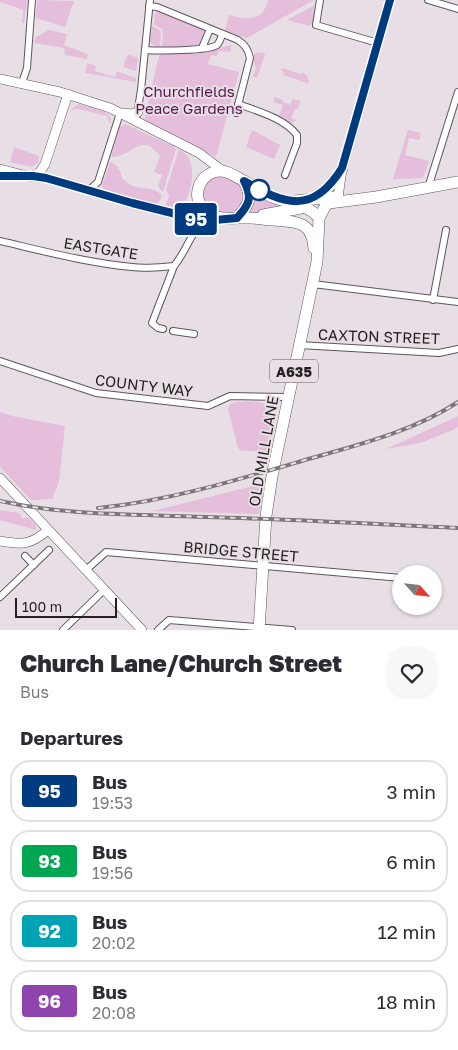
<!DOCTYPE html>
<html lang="en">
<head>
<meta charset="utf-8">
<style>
  :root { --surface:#fff; --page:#f7f7f7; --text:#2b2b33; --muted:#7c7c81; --line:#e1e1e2 }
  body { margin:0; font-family:"Golos Text",sans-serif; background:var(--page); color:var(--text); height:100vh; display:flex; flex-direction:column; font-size:19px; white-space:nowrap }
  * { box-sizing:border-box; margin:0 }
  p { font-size:16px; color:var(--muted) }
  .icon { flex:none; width:28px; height:28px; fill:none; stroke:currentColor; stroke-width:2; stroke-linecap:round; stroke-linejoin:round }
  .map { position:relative; height:630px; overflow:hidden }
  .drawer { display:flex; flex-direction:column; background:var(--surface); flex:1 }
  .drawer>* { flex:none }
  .badge { padding:0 10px; border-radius:4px; font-size:18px; line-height:32px }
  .needle { width:32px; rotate:117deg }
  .buttons { position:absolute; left:392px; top:565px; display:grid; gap:10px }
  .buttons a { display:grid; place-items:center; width:50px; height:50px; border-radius:50%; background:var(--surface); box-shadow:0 1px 4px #0004; font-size:25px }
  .scale { position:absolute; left:15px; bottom:12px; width:102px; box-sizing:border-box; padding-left:5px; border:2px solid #231f22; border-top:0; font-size:14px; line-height:18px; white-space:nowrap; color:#231f22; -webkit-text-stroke:4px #e8dfe6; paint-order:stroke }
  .map>.badge { position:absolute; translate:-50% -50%; box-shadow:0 0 0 2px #fff }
  h2 { padding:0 20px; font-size:19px; line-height:45px }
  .round { display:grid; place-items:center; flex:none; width:52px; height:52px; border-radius:20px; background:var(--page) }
  .overview { display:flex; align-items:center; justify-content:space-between; height:85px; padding:0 20px }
  h1 { font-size:24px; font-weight:800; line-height:38px }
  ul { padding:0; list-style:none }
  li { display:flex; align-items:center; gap:15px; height:62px; margin:0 10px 8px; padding:0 10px; border:2px solid var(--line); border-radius:20px }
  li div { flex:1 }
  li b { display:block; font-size:19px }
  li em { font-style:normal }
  li .badge { min-width:55px; font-weight:700; text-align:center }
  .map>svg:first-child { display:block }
  .green { fill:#e4bedb }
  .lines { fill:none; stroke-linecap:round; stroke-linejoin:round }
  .street-casing { stroke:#5e565c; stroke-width:8 }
  .secondary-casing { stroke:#5e565c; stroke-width:10 }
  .highway-casing { stroke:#5e565c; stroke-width:12 }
  .street { stroke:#fff; stroke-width:6 }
  .secondary { stroke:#fff; stroke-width:9 }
  .highway { stroke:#fff; stroke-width:11 }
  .rail-casing { stroke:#7c767b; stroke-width:4 }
  .rail { stroke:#e8dfe6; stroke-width:2; stroke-dasharray:5.5; stroke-linecap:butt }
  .line-casing { stroke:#fff; stroke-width:11 }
  .line { stroke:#003b80; stroke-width:8 }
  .stop-dot { fill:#fff; stroke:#003b80; stroke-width:2.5 }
  .labels { text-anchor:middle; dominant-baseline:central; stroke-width:4; stroke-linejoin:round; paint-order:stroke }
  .shield { fill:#e8dfe6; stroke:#5e595d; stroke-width:1 }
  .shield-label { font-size:14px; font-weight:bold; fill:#231f22 }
  .park-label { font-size:15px; fill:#57164d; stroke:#e8dfe6 }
  .street-label { font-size:15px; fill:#231f22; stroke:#e8dfe6 }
</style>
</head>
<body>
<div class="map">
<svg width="458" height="630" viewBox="0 0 458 630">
  <rect width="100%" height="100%" fill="#e8dfe6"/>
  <g class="green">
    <polygon points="0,0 27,0 24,23 22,23 23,10 0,2"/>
    <polygon points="37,0 74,1 65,27 36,18"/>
    <path d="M268,0H314L247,38L225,31L229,15C247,20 263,22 268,0Z"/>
    <polygon points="315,5 313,23 309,26 287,20"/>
    <polygon points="159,11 206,31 199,45 192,48 162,47 163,30 154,24 155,13"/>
    <polygon points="152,26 161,31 160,48 153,45 150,42"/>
    <polygon points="49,30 67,34 64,45 88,54 87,59 65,55 64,48 34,43 36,37"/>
    <polygon points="231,45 231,52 219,51 217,56 211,55 208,64 239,72 216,157 144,122 158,59 161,53 205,51"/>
    <polygon points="258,52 264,53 265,55 257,78 253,76 256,68 254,64 254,54"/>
    <polygon points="128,54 138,58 136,71 123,67"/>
    <polygon points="87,63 96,66 95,71 115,77 117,71 136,78 136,82 85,73"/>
    <polygon points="282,68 301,74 302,72 307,76 309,82 307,83 283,75 284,72 281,70"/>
    <polygon points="275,97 283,100 283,102 290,105 293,99 301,101 298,109 295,109 291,118 296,120 295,121 289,124 278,118 283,105 273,102"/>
    <polygon points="79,104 105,112 111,118 110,124 107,116 78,109 70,110"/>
    <path d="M125,124L173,146L176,149L163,192L158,186L162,175L154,172L160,156C141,130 133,157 111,157L120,127Z"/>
    <polygon points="252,130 280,145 274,159 246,147"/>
    <polygon points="408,130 421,133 419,140 409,138 405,155 429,161 423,178 393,179"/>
    <polygon points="14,147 39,156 38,163 31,167 10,162"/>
    <path d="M179,149C183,152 188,155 190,161C195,174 191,198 180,207L174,208L166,205L169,195L166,190Z"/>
    <path d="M110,162C117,164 121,172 122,178C138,195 146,182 162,195L160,201L155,204L104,190L102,186Z"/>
    <path d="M222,176L237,181L246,191L240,211C215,219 191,205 210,179Z"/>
    <polygon points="252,193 282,204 283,209 248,214"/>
    <path d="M236,402C245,402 259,400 267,405C279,413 268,447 266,459L254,451H242L238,448L228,409L230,404Z"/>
    <polygon points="0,412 12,416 65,426 59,482 52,499 31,500 0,467"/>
    <polygon points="458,416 458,427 453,430 420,443 386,449"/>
    <polygon points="265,483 259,514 153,511"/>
    <polygon points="0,510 19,513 22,518 29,518 36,525 36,530 0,520"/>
  </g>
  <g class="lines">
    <g class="street-casing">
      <g id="street">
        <polyline points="320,0 316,25 378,43"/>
        <polyline points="428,0 458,9"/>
        <path d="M149,6L157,7L238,40C245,45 248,49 250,58L236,113"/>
        <polyline points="202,48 210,29"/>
        <path d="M145,50C157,51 209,51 217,45C220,42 221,38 222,34"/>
        <polyline points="22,83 27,68 32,0"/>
        <path d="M238,104C257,111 284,118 297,135V143L285,175"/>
        <polyline points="137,115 141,90 150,0"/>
        <polyline points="428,188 458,92"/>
        <polyline points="88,191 98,182 120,113"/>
        <path d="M0,241C43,251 88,263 132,267C146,269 160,267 174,266C186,252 190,233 204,221"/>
        <polyline points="313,284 458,302"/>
        <polyline points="433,300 446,230"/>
        <polyline points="163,329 158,328 152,323 174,266"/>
        <polyline points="173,331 194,334"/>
        <polyline points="299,345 439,353 458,349"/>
        <polyline points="0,361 96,393 208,406 230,396 288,397"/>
        <polyline points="25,556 34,565"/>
        <polyline points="86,570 106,552 401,578"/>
        <polyline points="0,597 49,550"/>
        <polyline points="63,630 104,590"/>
        <polyline points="158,630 169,620 292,630"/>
      </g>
    </g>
    <g class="secondary-casing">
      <g id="secondary">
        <polyline points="0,79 60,92 110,108 199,153 223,171"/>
        <polyline points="123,113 132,114 138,112"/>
        <polyline points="0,169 27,176 46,178 133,203 188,217 204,221 220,219"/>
        <polyline points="33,176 40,172 45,164 68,94"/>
        <polyline points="338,197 342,169 390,0"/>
        <polyline points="0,478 142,630"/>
        <path d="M0,541C22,545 31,545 48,530"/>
      </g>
    </g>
    <g class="highway-casing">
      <g id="highway">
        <path d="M313,198C327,191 334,182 342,169"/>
        <polyline points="294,201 335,197"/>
        <polyline points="329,203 376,197 458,182"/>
        <polyline points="263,215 301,208"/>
        <path d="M237,218C249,205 253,198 244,181"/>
        <path d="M314,248C312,220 295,222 273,220C266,220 258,218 250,218C234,217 212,223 201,206C197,199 196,192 200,184C204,176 212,171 221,171C230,171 241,180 249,184C256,189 264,193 272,197C289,203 308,204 319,218"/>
        <polyline points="259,630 266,516 272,476 317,262 319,218 327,203 338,197"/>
      </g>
    </g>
    <use href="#street" class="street"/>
    <use href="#secondary" class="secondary"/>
    <use href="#highway" class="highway"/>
    <g class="rail-casing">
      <g id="rail">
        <path d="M0,501C67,516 136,514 204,517C289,519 373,524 458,528"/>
        <path d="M98,508C168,501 237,480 305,460C358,445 412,432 458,402"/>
      </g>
    </g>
    <use href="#rail" class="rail"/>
  </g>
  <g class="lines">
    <g class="line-casing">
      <path id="line" d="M0,176H33L46,178L132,203L204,221L237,218C249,205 253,198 244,181C285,205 313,215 342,168L390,0"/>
    </g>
    <use href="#line" class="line"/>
  </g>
  <circle class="stop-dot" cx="259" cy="190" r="10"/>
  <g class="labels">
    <rect class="shield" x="270" y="359.5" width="48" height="23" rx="4"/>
    <g class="shield-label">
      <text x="294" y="371">A635</text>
    </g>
    <g class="park-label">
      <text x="189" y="91">Churchfields<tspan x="189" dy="17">Peace Gardens</tspan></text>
    </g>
    <g class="street-label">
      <text transform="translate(101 248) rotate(9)">EASTGATE</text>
      <text transform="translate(379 336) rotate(2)">CAXTON STREET</text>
      <text transform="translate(144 385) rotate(7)">COUNTY WAY</text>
      <text transform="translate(263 451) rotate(-80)">OLD MILL LANE</text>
      <text transform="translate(241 551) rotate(5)">BRIDGE STREET</text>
    </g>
  </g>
</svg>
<div class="buttons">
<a><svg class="needle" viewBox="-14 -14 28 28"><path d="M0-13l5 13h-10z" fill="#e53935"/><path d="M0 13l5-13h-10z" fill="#7c7c81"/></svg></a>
</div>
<div class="scale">100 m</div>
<b class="badge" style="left:196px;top:219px;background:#003b80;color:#fff">95</b>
</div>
<section class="drawer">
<div class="overview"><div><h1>Church Lane/Church Street</h1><p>Bus</p></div><a class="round"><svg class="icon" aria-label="heart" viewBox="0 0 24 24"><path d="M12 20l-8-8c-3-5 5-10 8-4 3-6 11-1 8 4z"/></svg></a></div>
<h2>Departures</h2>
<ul>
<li><span class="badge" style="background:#003b80;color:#fff">95</span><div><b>Bus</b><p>19:53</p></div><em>3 min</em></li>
<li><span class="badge" style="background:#00a651;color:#fff">93</span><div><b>Bus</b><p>19:56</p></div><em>6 min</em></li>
<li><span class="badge" style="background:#00a3b4;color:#fff">92</span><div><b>Bus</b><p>20:02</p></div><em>12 min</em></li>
<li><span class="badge" style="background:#8e44ad;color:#fff">96</span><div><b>Bus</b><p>20:08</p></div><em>18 min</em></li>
</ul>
</section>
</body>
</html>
